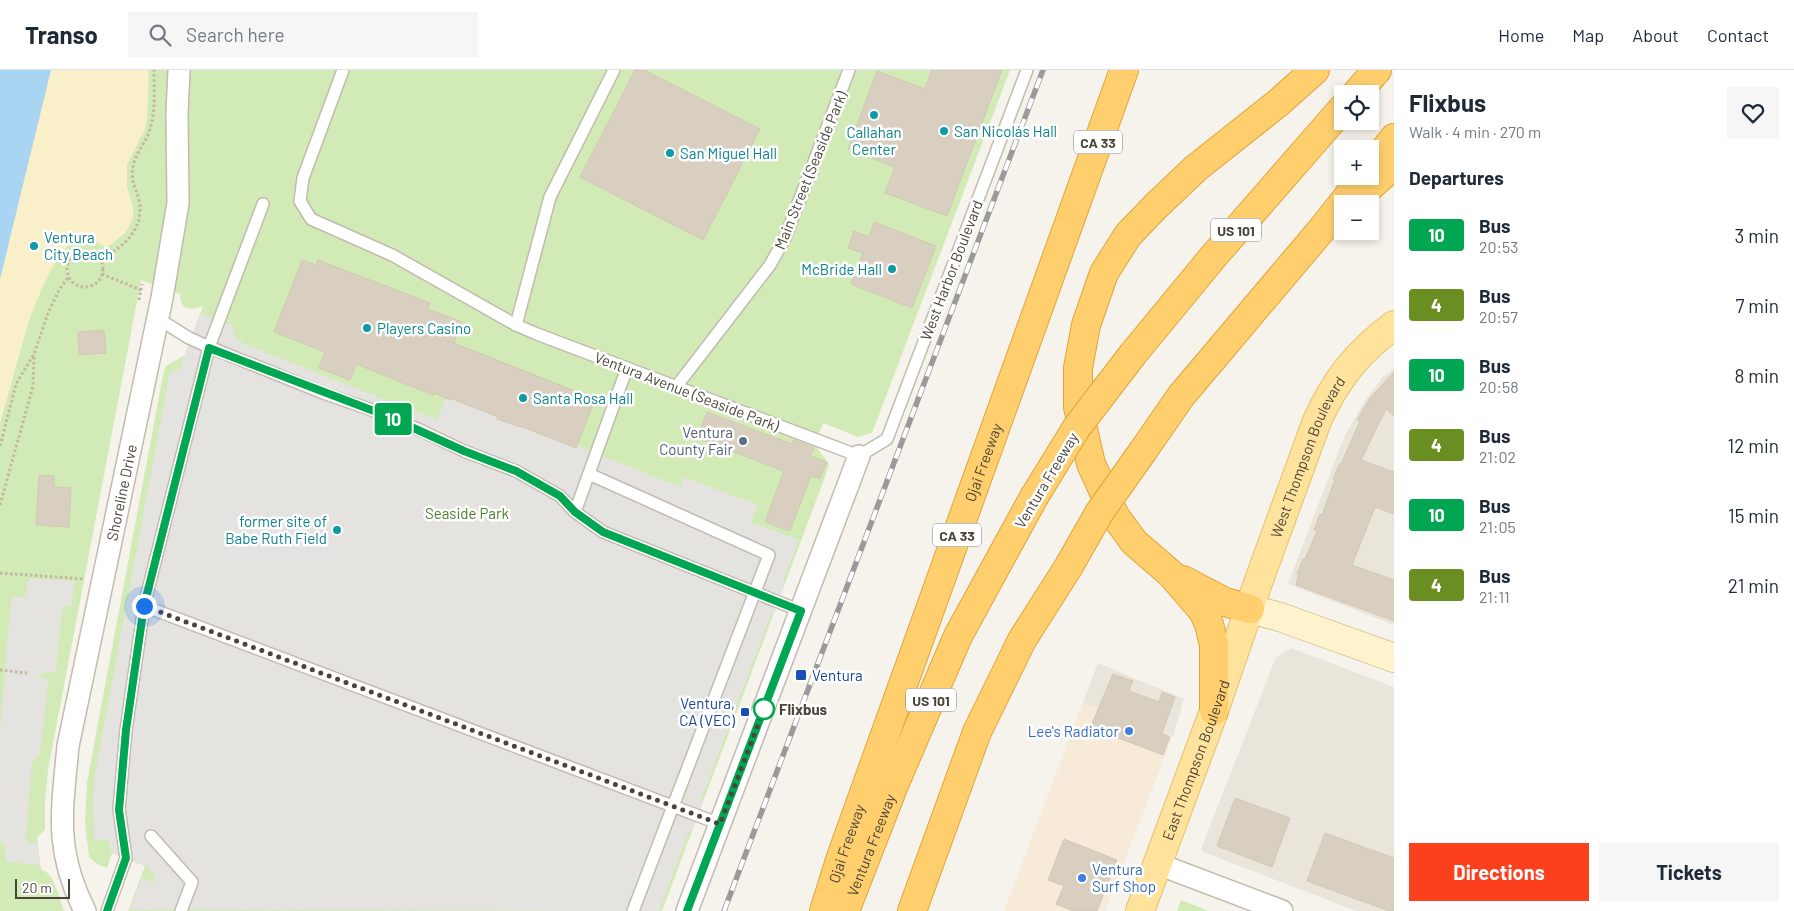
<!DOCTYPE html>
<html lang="en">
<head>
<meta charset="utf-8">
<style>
  :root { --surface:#fff; --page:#f6f6f7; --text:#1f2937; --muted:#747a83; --line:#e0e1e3; --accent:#fc3f1d }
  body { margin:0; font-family:Barlow,sans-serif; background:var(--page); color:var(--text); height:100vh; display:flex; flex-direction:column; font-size:19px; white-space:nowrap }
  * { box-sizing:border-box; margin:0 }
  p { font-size:16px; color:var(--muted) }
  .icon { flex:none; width:28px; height:28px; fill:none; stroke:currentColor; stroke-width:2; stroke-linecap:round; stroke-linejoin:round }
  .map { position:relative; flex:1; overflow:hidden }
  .drawer { display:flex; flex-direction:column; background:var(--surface); width:400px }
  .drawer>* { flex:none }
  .badge { padding:0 10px; border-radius:4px; font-size:18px; line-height:32px }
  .buttons { position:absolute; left:1334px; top:15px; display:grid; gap:10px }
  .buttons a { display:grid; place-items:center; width:45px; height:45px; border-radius:0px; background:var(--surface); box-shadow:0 2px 8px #0003; font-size:25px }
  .scale { position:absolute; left:15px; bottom:12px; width:55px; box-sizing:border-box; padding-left:5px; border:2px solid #4b4439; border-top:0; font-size:14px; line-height:18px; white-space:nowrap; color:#4b4439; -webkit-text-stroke:4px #fff; paint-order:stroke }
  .you { position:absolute; width:25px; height:25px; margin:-12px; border:4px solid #fff; border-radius:50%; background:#1a73e8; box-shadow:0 0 0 8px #1a73e833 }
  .map>.badge { position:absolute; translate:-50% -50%; box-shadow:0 0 0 2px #fff }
  h2 { padding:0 15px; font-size:19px; line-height:45px }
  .round { display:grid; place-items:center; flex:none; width:52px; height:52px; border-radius:0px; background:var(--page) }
  .summary { display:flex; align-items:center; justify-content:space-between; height:85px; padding:0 15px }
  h1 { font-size:24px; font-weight:700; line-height:38px }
  .cta { display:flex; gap:10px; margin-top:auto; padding:10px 15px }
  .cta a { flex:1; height:58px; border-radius:0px; background:var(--accent); color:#fff; font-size:20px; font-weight:700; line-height:58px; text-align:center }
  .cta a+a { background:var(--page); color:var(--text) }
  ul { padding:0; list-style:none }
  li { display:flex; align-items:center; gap:15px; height:70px; padding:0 15px }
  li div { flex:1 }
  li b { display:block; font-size:19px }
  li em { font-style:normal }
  li .badge { min-width:55px; font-weight:700; text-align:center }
  header { display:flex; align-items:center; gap:30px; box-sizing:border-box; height:70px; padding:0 25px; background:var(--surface); border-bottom:1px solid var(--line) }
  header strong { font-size:24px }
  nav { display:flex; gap:28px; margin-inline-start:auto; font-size:18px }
  .search { width:350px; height:45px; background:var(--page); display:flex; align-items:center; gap:12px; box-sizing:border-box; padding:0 18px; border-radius:0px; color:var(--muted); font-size:19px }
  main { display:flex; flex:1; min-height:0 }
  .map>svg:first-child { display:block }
  .residential { fill:#eae5da }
  .commercial { fill:#f7ead8 }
  .green { fill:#d2eab5 }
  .sand { fill:#f9efc9 }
  .parking { fill:#e5e3e0 }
  .water { fill:#a9d4f2 }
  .building { fill:#d8cfc1; stroke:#d3c7b4 }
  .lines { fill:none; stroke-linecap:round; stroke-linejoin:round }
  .lane-casing { stroke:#c2bbae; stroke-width:14 }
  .street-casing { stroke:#c2bbae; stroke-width:24 }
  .secondary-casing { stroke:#d6c79b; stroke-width:30 }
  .primary-casing { stroke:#e6c16a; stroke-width:30 }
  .highway-casing { stroke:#e0a43c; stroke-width:30 }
  .path { stroke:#c4b79f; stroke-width:3; stroke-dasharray:2.5 2.5; stroke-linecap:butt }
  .lane { stroke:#fff; stroke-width:11 }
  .street { stroke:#fff; stroke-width:21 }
  .secondary { stroke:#fff3cd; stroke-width:28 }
  .primary { stroke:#ffe39c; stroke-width:28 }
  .highway { stroke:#ffcf6e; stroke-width:28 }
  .rail-casing { stroke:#9a9a9a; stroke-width:5.5 }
  .rail { stroke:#fff; stroke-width:4; stroke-dasharray:11; stroke-linecap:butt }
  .highway-bridge-casing { stroke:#e0a43c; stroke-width:30; stroke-linecap:butt }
  .highway-bridge { stroke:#ffcf6e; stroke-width:28 }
  .line-casing { stroke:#fff; stroke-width:11 }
  .line { stroke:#00a651; stroke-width:8 }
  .walk { stroke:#4b4439; stroke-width:5; stroke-dasharray:0 9 }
  .culture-dot { fill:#0f9aa8; stroke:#fff; stroke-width:2 }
  .service-dot { fill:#5c6f8a; stroke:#fff; stroke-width:2 }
  .transit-dot { fill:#1a4fb4; stroke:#fff; stroke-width:2 }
  .stop-dot { fill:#fff; stroke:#00a651; stroke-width:2.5 }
  .shop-dot { fill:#3f7fe0; stroke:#fff; stroke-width:2 }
  .labels { text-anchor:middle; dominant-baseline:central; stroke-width:5; stroke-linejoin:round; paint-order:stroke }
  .shield { fill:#fff; stroke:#817c74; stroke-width:1 }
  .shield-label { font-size:14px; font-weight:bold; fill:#4b4439 }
  .culture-label { font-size:15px; fill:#0d838f; stroke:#fff; text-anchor:start }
  .street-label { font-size:15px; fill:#4b4439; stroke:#fff }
  .service-label { font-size:15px; fill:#4e5e75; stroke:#fff; text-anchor:end }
  .park-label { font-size:15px; fill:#4a7f2a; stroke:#fff }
  .transit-label { font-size:15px; fill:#164399; stroke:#fff; text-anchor:start }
  .stop-label { font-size:15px; font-weight:bold; fill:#4b4439; stroke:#fff; text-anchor:start }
  .shop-label { font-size:15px; fill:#366cbe; stroke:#fff; text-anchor:end }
</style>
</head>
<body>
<header>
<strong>Transo</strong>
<div class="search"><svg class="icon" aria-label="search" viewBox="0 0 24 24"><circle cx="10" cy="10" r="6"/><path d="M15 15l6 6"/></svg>Search here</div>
<nav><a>Home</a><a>Map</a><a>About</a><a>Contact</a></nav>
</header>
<main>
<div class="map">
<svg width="1394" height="841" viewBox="0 0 1394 841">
  <rect width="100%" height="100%" fill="#f6f3ec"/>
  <g class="residential">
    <polygon points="1394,298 1394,555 1288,514 1344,367 1366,329 1382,308"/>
    <polygon points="1291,578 1394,617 1394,841 1356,841 1203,782 1201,779 1276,587"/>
    <polygon points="1098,593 1184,629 1173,666 1083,632"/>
  </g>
  <polygon class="commercial" points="1083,632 1173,666 1105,841 1004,841"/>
  <g class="green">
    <path d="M75,0H1010L872,363L858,367L823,353L815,375L829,394L825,407L662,841H128L145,796L112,783L107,798L97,794L89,787L85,753L87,712L163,305L166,296L185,285L203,236C190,240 181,242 180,224L141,210L48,700L45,732V760L37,767L41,800C54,801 59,829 64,841H0V353L25,264Z"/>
    <polygon points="1181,830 1209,841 1177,841"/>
  </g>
  <path class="sand" d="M14,0H149L147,50L145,59L127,95V117L133,137V147L128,159L124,164L106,178C95,169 81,166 68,176C60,183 54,195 49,204C25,251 14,302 0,353V59Z"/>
  <g class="parking">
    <polygon points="200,244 233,255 235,266 244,274 437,350 446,328 450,329 450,328 498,347 497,349 519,357 520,356 570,375 576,379 578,376 680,417 684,407 758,435 751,452 799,470 783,512 785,513 773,546 771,545 701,730 703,732 692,762 689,761 659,841 129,840 142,808 153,813 156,809 148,796 112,783 108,770 94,770 93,726 95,704 170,301 179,300"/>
    <polygon points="31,508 75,511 71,537 64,536 62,539 56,599 53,603 44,602 40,605 41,607 48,610 40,684 32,692 26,768 28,772 37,774 40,795 8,792 5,788 5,774 0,771 0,661 11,529 15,527 23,527 26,525 28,511"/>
  </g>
  <polygon class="water" points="0,0 51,0 0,209"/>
  <g class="building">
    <polygon points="635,0 644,0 760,59 703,170 580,107"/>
    <polygon points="932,0 1002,0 947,146 885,123 895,97 848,79 877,1 925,19"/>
    <polygon points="874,152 936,176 912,238 851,214 863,183 848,178 854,161 869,167"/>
    <polygon points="302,190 316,195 318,190 430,233 428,239 462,252 454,273 595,329 576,378 520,356 520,357 497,349 498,347 450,328 450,330 434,323 433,325 356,294 350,310 319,298 325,282 274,262"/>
    <polygon points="104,260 106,283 79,285 78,262"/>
    <polygon points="1394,302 1394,346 1386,339 1361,390 1394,402 1394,444 1375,437 1352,495 1394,510 1394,551 1296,515 1299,504 1297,504 1303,489 1305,489 1317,461 1314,460 1320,444 1322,445 1335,409 1333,409 1340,393 1341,394 1360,351 1357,350 1370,328"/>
    <polygon points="707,342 792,374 794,370 814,378 810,386 827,392 820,409 811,406 790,461 765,452 784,401 697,368"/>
    <polygon points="39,405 54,406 54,417 71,418 69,457 36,455"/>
    <polygon points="1113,604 1133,611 1129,621 1159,632 1162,622 1175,627 1162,663 1170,667 1163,685 1108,664 1091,656"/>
    <polygon points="1235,728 1290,748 1272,797 1217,776"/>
    <polygon points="1325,763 1394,788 1394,841 1389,841 1307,811"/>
    <polygon points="1064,769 1117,790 1097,841 1073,841 1056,834 1064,816 1048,810"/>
  </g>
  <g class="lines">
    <g class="lane-casing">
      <g id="lane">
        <polyline points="343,0 303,108 300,131 311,149 392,185 516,255 537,264 859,386 887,369 1027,0"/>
        <polyline points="157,248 189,268 209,277 323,323 372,340 418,359 464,381 516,401 560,426 575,442 603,462 801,541"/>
        <polyline points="516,255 550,127 614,0"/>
        <polyline points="676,317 770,195 785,168 849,0"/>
        <polyline points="589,404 769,485 633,841"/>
        <polyline points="575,442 627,298"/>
        <polyline points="144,536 720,754"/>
        <polyline points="151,766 192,812 181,841"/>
        <polyline points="107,841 126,788 119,739 126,660 144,536 209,277 263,134"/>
      </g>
    </g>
    <g class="street-casing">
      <g id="street">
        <polyline points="1158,794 1282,841"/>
        <path id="s1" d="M85,841C54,779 62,742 68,676L162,228L178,133L177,43L179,0"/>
        <polyline points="687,841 859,386"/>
      </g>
    </g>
    <g class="secondary-casing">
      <polyline id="secondary" points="1250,539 1280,547 1394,588"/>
    </g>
    <g class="primary-casing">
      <g id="primary">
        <path id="s2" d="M1140,841L1214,641L1259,510L1317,351C1336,309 1357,283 1394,255"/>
      </g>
    </g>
    <g class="highway-casing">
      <g id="highway">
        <polyline points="1356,24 1377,0"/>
        <polyline points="1370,98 1394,68"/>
        <polyline points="1356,129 1394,95"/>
        <polyline points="1133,284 1213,187 1342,39"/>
        <polyline points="1143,381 1181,326 1323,158 1364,106"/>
        <polyline points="1183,510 1225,532 1250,539"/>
        <polyline points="1214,641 1214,575 1209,554 1203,541 1171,504 1134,472 1115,446 1091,394 1078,337 1078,298 1086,255 1104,203 1128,165 1157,135 1196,98 1278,33 1315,0"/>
        <path id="s3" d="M824,841L841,787L1124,0"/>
        <path id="s4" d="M845,841L894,715L958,566L1034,427"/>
        <polyline points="912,841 977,662 1022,570 1069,496"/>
      </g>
    </g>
    <g class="path">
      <circle cx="85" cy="199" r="18"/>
      <path d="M100,189C123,178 145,159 139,130C136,117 130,112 133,97C135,84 145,74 149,62C156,43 154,19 154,0"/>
      <polyline points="102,204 141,220"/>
      <polyline points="139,230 142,214"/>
      <polyline points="0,376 16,314 34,284 48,243 59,220 69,206"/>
      <polyline points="0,435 33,316 34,284"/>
      <polyline points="0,503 85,509"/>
      <polyline points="0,600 27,603"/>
    </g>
    <use href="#lane" class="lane"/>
    <use href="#street" class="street"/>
    <use href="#secondary" class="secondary"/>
    <use href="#primary" class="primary"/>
    <use href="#highway" class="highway"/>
    <g class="rail-casing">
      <polyline id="rail" points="724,841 1043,0"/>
    </g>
    <use href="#rail" class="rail"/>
    <g class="highway-bridge-casing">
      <g id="highway-bridge">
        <polyline points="1034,427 1077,357 1133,284"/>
        <polyline points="1069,496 1099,443 1143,381"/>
      </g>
    </g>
    <use href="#highway-bridge" class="highway-bridge"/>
  </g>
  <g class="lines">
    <g class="line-casing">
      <polyline id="line" points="107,841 126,788 119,740 126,660 144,536 209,278 387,346 464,381 516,401 560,426 575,442 603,462 801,541 687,841"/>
    </g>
    <use href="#line" class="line"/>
    <polyline class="walk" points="144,536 720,754 764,639"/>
  </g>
  <g class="culture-dot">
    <circle cx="874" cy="45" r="5"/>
    <circle cx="944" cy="61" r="5"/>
    <circle cx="670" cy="83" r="5"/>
    <circle cx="34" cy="176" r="5"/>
    <circle cx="892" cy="199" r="5"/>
    <circle cx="367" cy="258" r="5"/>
    <circle cx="523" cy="328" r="5"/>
    <circle cx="337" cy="460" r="5"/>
  </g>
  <circle class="service-dot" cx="743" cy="371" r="5"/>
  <g class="transit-dot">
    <rect x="795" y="599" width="12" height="12" rx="2.5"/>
    <rect x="740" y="637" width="10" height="10" rx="2.5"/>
  </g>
  <circle class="stop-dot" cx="764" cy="639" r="10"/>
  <g class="shop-dot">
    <circle cx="1129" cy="661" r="5"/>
    <circle cx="1082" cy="808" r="5"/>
  </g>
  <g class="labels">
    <g class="shield">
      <rect x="1074" y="60.5" width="48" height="23" rx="4"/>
      <rect x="1211" y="148.5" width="50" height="23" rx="4"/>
      <rect x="933" y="453.5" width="48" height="23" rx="4"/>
      <rect x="906" y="618.5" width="50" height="23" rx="4"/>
    </g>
    <g class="shield-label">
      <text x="1098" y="72">CA 33</text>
      <text x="1236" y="160">US 101</text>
      <text x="957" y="465">CA 33</text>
      <text x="931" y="630">US 101</text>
    </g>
    <g class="culture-label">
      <text x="954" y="61">San Nicolás Hall</text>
      <text x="874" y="62" text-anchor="middle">Callahan<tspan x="874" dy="17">Center</tspan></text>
      <text x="680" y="83">San Miguel Hall</text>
      <text x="44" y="167">Ventura<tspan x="44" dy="17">City Beach</tspan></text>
      <text x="882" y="199" text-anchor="end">McBride Hall</text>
      <text x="377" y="258">Players Casino</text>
      <text x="533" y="328">Santa Rosa Hall</text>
      <text x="327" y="451" text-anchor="end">former site of<tspan x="327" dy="17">Babe Ruth Field</tspan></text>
    </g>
    <g class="street-label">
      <text transform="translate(810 100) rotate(-68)">Main Street (Seaside Park)</text>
      <text transform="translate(951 200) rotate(-69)">West Harbor Boulevard</text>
      <text transform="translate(687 321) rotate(21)">Ventura Avenue (Seaside Park)</text>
      <text stroke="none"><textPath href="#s2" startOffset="484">West Thompson Boulevard</textPath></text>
      <text stroke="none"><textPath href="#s3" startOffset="476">Ojai Freeway</textPath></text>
      <text transform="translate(1046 410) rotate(-59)">Ventura Freeway</text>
      <text stroke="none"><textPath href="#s1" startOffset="428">Shoreline Drive</textPath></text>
      <text stroke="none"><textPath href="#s2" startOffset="161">East Thompson Boulevard</textPath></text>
      <text stroke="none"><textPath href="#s3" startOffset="71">Ojai Freeway</textPath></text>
      <text stroke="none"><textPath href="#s4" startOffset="71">Ventura Freeway</textPath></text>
    </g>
    <g class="service-label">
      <text x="733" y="362">Ventura<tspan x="733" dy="17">County Fair</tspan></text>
    </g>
    <g class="park-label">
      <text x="467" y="443">Seaside Park</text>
    </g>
    <g class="transit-label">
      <text x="812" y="605">Ventura</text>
      <text x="735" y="633" text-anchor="end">Ventura,<tspan x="735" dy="17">CA (VEC)</tspan></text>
    </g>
    <g class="stop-label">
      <text x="779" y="639">Flixbus</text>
    </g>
    <g class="shop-label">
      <text x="1119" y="661">Lee's Radiator</text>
      <text x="1092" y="799" text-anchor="start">Ventura<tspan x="1092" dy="17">Surf Shop</tspan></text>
    </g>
  </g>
</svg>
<div class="buttons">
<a><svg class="icon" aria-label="locate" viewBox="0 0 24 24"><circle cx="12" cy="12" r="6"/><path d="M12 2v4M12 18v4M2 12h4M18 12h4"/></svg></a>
<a>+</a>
<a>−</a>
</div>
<div class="scale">20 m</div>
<div class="you" style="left:144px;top:536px"></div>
<b class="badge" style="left:393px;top:349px;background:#00a651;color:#fff">10</b>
</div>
<section class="drawer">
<div class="summary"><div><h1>Flixbus</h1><p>Walk · 4 min · 270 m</p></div><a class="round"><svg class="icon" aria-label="heart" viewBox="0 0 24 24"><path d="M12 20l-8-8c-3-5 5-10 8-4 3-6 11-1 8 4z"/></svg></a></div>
<h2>Departures</h2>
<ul>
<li><span class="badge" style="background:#00a651;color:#fff">10</span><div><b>Bus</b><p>20:53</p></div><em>3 min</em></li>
<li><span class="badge" style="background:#6b8e23;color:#fff">4</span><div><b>Bus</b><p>20:57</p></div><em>7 min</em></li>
<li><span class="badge" style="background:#00a651;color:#fff">10</span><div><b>Bus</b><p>20:58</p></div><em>8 min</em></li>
<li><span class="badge" style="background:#6b8e23;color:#fff">4</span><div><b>Bus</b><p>21:02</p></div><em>12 min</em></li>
<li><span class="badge" style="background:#00a651;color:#fff">10</span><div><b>Bus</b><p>21:05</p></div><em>15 min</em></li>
<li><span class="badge" style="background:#6b8e23;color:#fff">4</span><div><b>Bus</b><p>21:11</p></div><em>21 min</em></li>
</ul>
<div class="cta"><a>Directions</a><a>Tickets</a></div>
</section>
</main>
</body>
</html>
